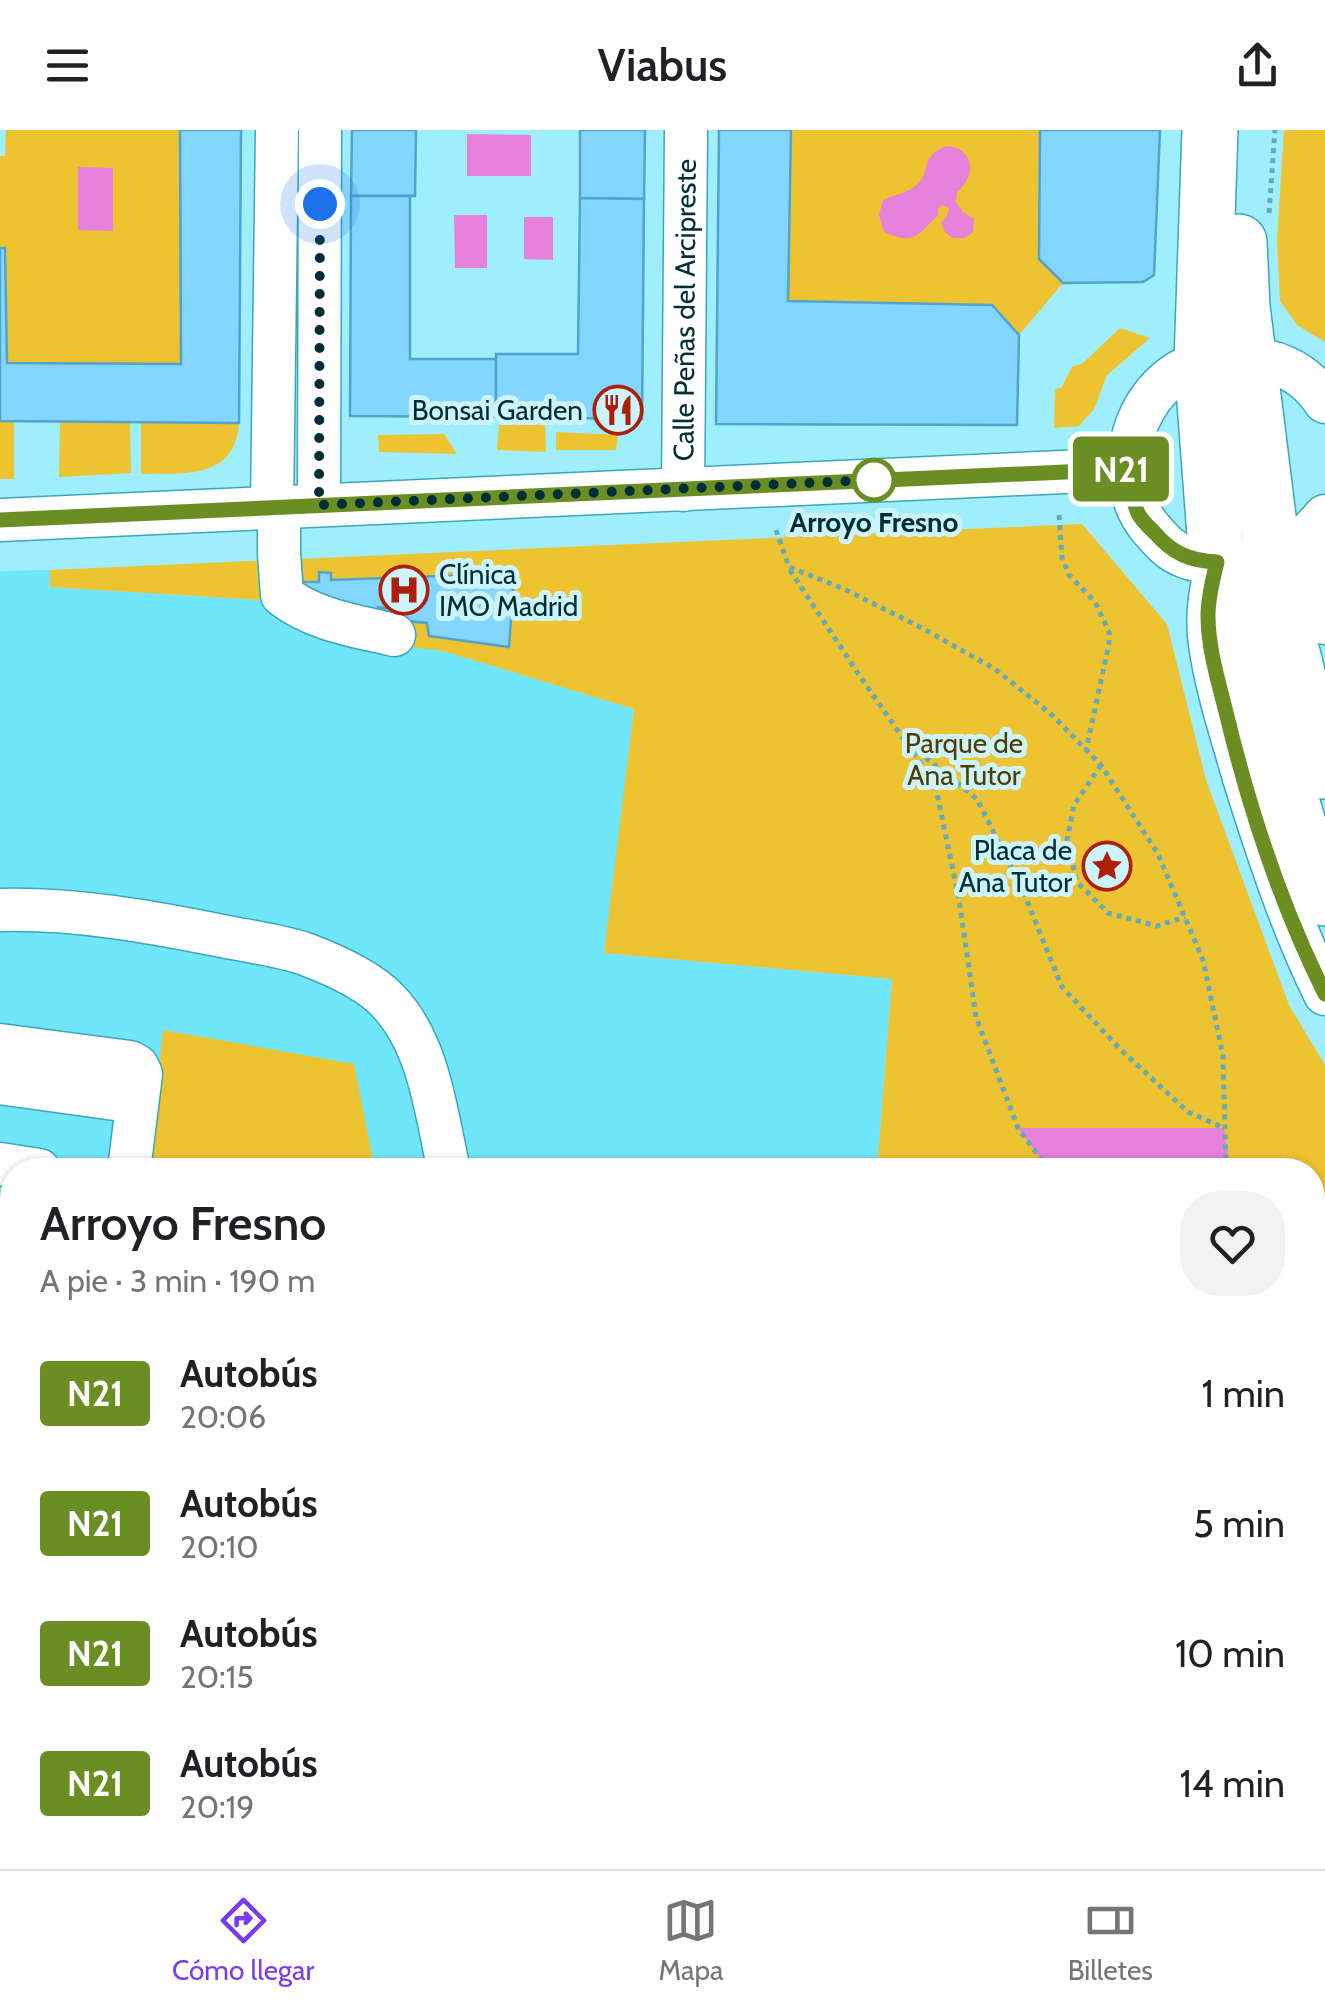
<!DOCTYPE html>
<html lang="es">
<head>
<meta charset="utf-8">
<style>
  :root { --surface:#fff; --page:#f2f2f2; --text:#202124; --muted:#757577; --line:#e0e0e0; --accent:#7c3aed }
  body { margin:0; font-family:Cabin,sans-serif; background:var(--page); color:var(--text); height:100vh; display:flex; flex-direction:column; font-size:38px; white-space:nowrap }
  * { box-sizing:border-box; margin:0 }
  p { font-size:32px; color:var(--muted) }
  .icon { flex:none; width:55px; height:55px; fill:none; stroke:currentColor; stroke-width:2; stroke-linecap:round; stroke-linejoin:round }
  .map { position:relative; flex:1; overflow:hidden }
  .drawer { position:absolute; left:0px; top:1028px; width:1325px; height:712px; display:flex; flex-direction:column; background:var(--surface); border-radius:40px 40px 0 0; box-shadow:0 2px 8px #0004 }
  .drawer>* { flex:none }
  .badge { padding:0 20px; border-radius:8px; font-size:35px; line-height:65px }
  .you { position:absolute; width:50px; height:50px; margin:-25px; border:8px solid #fff; border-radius:50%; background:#1a73e8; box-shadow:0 0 0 15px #1a73e833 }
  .map>.badge { position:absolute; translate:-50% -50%; box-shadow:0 0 0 5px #fff }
  .round { display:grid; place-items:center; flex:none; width:105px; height:105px; border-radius:40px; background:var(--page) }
  .headline { display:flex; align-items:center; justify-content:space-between; height:170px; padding:0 40px }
  h1 { font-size:48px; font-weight:600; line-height:75px }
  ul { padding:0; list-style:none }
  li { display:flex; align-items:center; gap:30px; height:130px; padding:0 40px }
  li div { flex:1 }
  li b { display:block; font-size:38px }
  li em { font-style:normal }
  li .badge { min-width:110px; font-weight:700; text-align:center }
  header { display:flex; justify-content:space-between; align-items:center; height:130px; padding:0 40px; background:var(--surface); font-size:45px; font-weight:600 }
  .dock { display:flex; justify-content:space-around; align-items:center; height:140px; border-top:2px solid var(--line); background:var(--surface); font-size:28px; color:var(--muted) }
  .dock a { display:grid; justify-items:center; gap:5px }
  .dock .active { color:var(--accent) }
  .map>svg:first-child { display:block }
  .built { fill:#70e6fb }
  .green { fill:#edc332 }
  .water { fill:#e782dc }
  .building { fill:#83d6ff; stroke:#51a5cc; stroke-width:2.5 }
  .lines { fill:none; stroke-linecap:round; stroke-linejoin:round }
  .minor-casing { stroke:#3aa7b9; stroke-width:45 }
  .major-casing { stroke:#3aa7b9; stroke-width:58 }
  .highway-casing { stroke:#3aa7b9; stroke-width:58 }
  .path { stroke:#67abb7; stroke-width:5; stroke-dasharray:5 5; stroke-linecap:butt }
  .minor { stroke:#fff; stroke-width:42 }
  .major { stroke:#fff; stroke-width:55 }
  .highway { stroke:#fff; stroke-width:55 }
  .line-casing { stroke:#fff; stroke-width:22 }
  .line { stroke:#6b8e23; stroke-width:15 }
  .walk { stroke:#002e36; stroke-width:10; stroke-dasharray:0 18 }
  .stop-dot { fill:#fff; stroke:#6b8e23; stroke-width:5 }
  .labels { text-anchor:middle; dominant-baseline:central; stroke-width:10; stroke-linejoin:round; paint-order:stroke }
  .street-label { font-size:28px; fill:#002e36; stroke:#cef4fb }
  .poi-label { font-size:28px; fill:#002e36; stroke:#cef4fb; text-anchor:end }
  .stop-label { font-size:28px; font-weight:bold; fill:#002e36; stroke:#cef4fb }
  .park-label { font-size:28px; fill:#503e00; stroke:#cef4fb }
</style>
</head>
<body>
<header><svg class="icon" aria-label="menu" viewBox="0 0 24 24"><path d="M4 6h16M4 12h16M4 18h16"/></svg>Viabus<svg class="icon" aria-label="share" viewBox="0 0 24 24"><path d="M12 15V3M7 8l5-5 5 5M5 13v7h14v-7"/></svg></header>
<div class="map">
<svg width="1325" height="1739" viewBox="0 0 1325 1739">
  <rect width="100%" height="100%" fill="#9feefd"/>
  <g class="built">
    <polygon points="50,440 50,457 259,470 346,509 443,521 634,579 605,823 892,849 877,1040 12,1040 12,1494 0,1495 0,441"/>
    <polygon points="64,1728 1248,1728 1244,1739 65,1739"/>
  </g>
  <g class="green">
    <polygon points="6,0 180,0 181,234 7,233 5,118 0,118 0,26 5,26"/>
    <polygon points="791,0 1040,0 1039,129 1063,153 1019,205 992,175 788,171"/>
    <polygon points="1284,0 1325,0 1325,212 1297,195 1280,171 1277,110"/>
    <polygon points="1120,198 1150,208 1107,245 1094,279 1079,296 1054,298 1055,259 1061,258 1072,237 1083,233"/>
    <rect x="0" y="291" width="14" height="58"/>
    <polygon points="60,292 130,292 131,343 59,347"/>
    <path d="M141,292L239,293C235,350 184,343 141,344Z"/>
    <polygon points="499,295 545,295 546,322 497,320"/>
    <polygon points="556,302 618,305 616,320 556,320"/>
    <polygon points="444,304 457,324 379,322 378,305"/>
    <polygon points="1082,394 1167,494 1206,650 1289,875 1325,935 1325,1739 1244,1739 1248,1728 1312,1728 1312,1040 877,1040 892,849 604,823 634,579 443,521 346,509 259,470 50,457 50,440"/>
    <polygon points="163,900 354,934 375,1040 148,1040"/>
    <polygon points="1028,1728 1208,1728 1210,1739 1014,1739 1030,1733"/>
  </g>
  <g class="water">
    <polygon points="467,4 531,5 531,46 467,46"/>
    <path d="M945,16C974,17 978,45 957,62L956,72L963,82L974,89L973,102L965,108H952L945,102L941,93L947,86L949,78L942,75L938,79V85C916,107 914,115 884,102L879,85L883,70C893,65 907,63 915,56C933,43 917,30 945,16Z"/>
    <polygon points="78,37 113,38 113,101 78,100"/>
    <polygon points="454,85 487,85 487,138 455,138"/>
    <polygon points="524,87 553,87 553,130 524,129"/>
    <polygon points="1018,998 1224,998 1230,1040 1049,1040"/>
  </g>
  <g class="building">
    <polygon points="180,0 241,0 239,293 0,291 0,118 5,118 7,233 181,234"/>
    <polygon points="352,0 416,0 415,66 351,66"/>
    <polygon points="580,0 645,0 644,69 580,68"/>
    <polygon points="719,0 791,0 788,171 992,175 1019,205 1017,295 716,294"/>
    <polygon points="1040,0 1160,0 1154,145 1143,152 1063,153 1039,129"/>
    <polygon points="351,66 410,66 410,229 496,229 496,287 350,286"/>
    <polygon points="580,68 644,69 642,289 496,287 496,224 578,224"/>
    <polygon points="319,442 331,443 331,450 497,444 496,449 511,447 513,460 509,517 429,506 427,493 386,489 385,478 378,477 380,498 297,465 300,452 319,452"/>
    <polygon points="0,1534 12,1535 12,1625 0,1625"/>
    <polygon points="0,1709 12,1709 12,1728 20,1728 19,1739 0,1739"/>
    <polygon points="108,1728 312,1728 316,1739 112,1739"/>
    <polygon points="312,1728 512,1728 516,1739 407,1739 406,1737 400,1739 316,1739"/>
    <polygon points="614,1728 642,1728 645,1739 618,1739"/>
    <polygon points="822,1728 1015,1728 980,1739 826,1739"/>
  </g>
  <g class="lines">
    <g class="minor-casing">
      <g id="minor">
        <path d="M1325,272C1304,240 1271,226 1233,229C1223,230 1212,229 1203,232C1133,250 1106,348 1152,400C1161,410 1168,419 1181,425C1197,433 1216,432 1233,431C1280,429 1295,421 1325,386"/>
        <path id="s1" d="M683,360L686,0"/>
        <polyline points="319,375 320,0"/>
        <path d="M279,377V423L282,465C313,490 357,496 394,505"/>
        <polyline points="272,378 277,0"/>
        <polyline points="0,390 1130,339"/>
        <path d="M1325,406C1317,436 1317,463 1325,493"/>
        <path d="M1216,437C1210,463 1206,487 1210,514C1216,558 1232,605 1244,648C1267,721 1291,795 1325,864"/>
        <path d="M0,780C75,778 153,792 227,807C253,812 283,816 308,825C334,835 368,850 387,870C430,914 436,984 449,1040"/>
        <polyline points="0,915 130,932 137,936 141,944 129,1040"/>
        <polyline points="0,953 137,972"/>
        <polyline points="0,1034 39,1040"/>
        <polyline points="0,1179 12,1141"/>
        <polyline points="0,1201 12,1247"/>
        <polyline points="0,1524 12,1524"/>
        <polyline points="0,1674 12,1674"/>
        <polyline points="89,1728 91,1739"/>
      </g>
    </g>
    <g class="major-casing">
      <g id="major">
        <polyline points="1210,0 1202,232 1217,432"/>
        <polyline points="1239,112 1242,177 1273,427"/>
      </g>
    </g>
    <g class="highway-casing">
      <g id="highway">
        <path d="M1273,427C1284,500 1303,571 1325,641"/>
        <polyline points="1217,432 1230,468 1303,710 1325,768"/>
      </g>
    </g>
    <g class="path">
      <polyline points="1269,83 1275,0"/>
      <polyline points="1059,385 1062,428 1069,445 1095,472 1109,502 1109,514 1086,620"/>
      <polyline points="776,400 789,437 844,459 922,498 995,539 1052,585 1101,635 1158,724 1203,830 1223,926 1226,1040"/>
      <polyline points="790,440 859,545 935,654 959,769 976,887 1018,998 1049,1040"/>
      <polyline points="910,615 977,669 1023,761 1062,857 1120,919 1188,982 1224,998"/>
      <polyline points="1101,635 1074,675 1067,710 1077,752 1108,783 1157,796 1185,787"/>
      <polyline points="1312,1194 1325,1193"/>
      <polyline points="1312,1251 1325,1238"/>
      <polyline points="1312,1563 1325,1527"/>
      <polyline points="1252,1739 1256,1728"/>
    </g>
    <use href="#minor" class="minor"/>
    <use href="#major" class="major"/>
    <use href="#highway" class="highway"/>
  </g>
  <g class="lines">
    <g class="line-casing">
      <path id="line" d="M0,390L1130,339C1131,354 1132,372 1139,385C1143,392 1150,398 1155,403C1172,423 1190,431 1217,432C1213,449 1208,467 1208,485C1208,518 1218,550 1226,582C1249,678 1281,776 1325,864"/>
    </g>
    <use href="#line" class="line"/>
    <polyline class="walk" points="320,74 319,375 874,350"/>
  </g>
  <defs>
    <g id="restaurant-ring" transform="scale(2.5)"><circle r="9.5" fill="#cef4fb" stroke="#ae1f0a" stroke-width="1.5"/><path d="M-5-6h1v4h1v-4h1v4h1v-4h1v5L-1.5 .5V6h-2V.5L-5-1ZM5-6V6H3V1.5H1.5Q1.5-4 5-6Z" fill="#ae1f0a"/></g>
    <g id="hospital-ring" transform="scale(2.5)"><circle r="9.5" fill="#cef4fb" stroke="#ae1f0a" stroke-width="1.5"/><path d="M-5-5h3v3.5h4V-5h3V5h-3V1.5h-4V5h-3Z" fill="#ae1f0a"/></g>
    <g id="sight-ring" transform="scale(2.5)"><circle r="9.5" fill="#cef4fb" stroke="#ae1f0a" stroke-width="1.5"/><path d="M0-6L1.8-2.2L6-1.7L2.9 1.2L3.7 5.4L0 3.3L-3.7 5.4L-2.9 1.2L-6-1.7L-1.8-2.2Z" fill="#ae1f0a"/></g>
  </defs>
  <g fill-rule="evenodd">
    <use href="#restaurant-ring" x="618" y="280"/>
    <use href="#hospital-ring" x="404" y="460"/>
    <use href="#sight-ring" x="1107" y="736"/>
  </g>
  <circle class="stop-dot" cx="874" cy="350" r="20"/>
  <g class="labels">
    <g class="street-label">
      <text stroke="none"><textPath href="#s1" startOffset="180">Calle Peñas del Arcipreste</textPath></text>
    </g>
    <g class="poi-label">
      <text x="583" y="280">Bonsai Garden</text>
      <text x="439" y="444" text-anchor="start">Clínica<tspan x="439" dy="32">IMO Madrid</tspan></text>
      <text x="1072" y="720">Placa de<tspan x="1072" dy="32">Ana Tutor</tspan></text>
    </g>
    <g class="stop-label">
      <text x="874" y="392">Arroyo Fresno</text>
    </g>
    <g class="park-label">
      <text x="964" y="613">Parque de<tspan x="964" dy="32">Ana Tutor</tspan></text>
    </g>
  </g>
</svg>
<div class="you" style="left:320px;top:74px"></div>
<b class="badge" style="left:1121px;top:339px;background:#6b8e23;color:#fff">N21</b>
<section class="drawer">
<div class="headline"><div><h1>Arroyo Fresno</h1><p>A pie · 3 min · 190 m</p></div><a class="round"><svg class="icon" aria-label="heart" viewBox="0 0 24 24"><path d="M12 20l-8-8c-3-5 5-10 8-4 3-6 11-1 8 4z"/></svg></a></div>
<ul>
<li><span class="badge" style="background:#6b8e23;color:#fff">N21</span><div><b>Autobús</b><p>20:06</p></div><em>1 min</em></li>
<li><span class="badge" style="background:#6b8e23;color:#fff">N21</span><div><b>Autobús</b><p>20:10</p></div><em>5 min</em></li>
<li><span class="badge" style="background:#6b8e23;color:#fff">N21</span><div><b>Autobús</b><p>20:15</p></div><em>10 min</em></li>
<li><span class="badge" style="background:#6b8e23;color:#fff">N21</span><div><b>Autobús</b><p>20:19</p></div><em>14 min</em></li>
</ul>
</section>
</div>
<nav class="dock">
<a class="active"><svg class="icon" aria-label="directions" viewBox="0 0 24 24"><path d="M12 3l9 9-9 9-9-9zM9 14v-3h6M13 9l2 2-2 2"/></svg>Cómo llegar</a>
<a><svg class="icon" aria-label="map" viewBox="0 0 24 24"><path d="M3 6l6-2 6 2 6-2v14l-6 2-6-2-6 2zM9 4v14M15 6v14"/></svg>Mapa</a>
<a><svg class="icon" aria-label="tickets" viewBox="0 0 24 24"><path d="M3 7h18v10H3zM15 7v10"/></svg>Billetes</a>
</nav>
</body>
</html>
